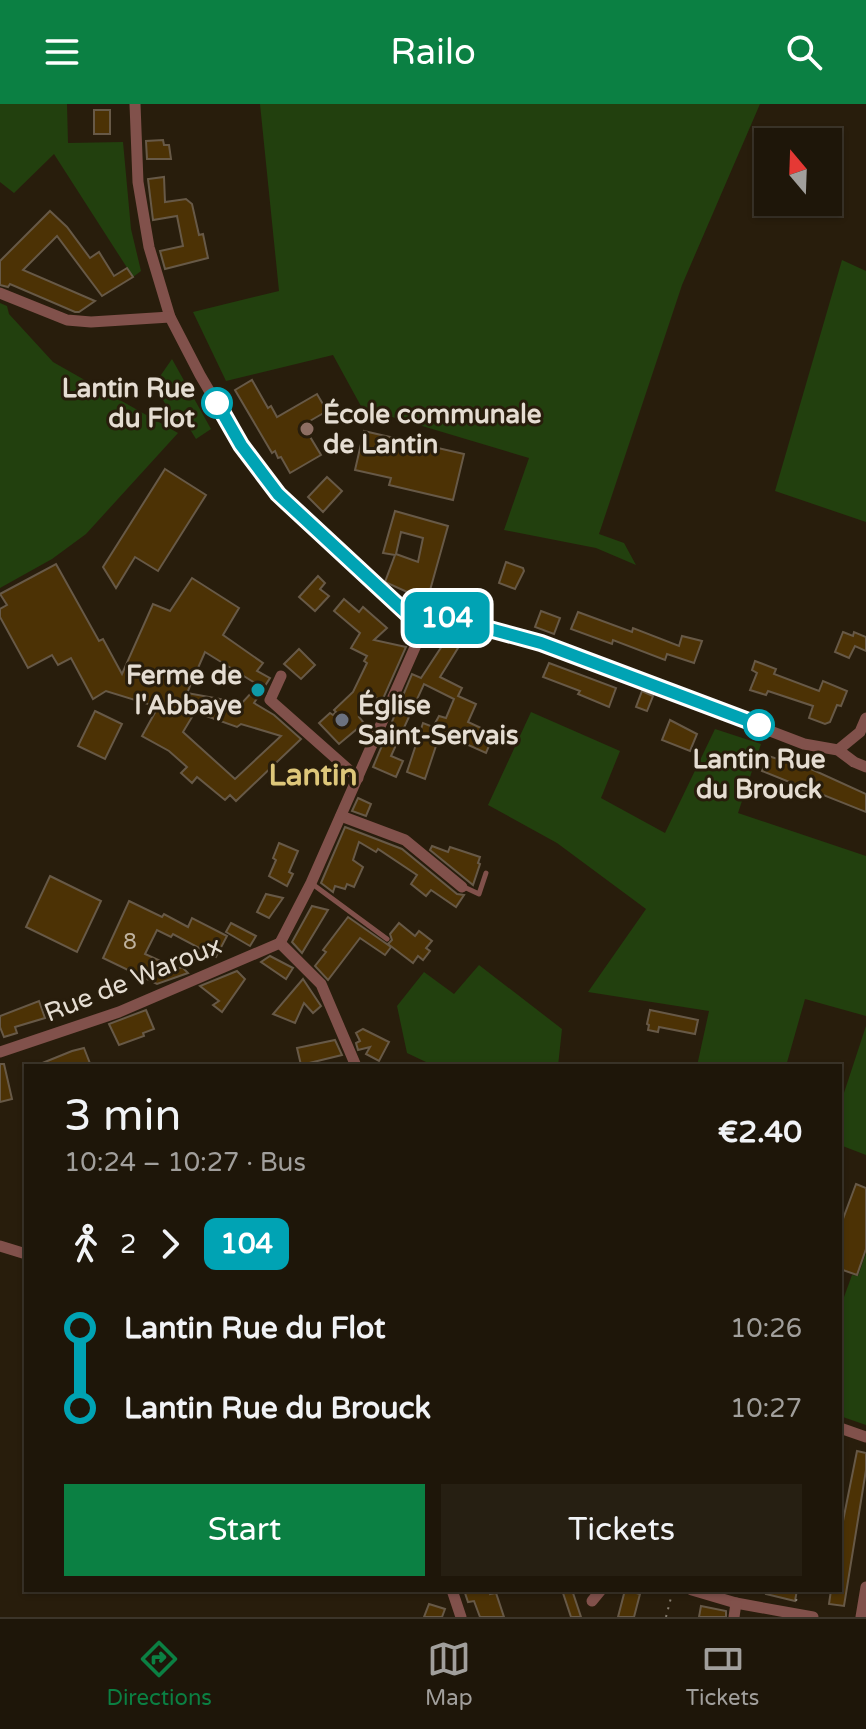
<!DOCTYPE html>
<html lang="en">
<head>
<meta charset="utf-8">
<style>
  :root { --surface:#1e1609; --page:#261f12; --text:#f1f3f6; --muted:#a19f9c; --line:#3c352a; --accent:#0b8043 }
  body { margin:0; font-family:"Varela Round",sans-serif; background:var(--page); color:var(--text); height:100vh; display:flex; flex-direction:column; font-size:30px; white-space:nowrap }
  * { box-sizing:border-box; margin:0 }
  p { font-size:26px; color:var(--muted) }
  .icon { flex:none; width:44px; height:44px; fill:none; stroke:currentColor; stroke-width:2; stroke-linecap:round; stroke-linejoin:round }
  .map { position:relative; flex:1; overflow:hidden }
  .drawer { position:absolute; left:24px; top:960px; width:818px; height:528px; display:flex; flex-direction:column; background:var(--surface); border-radius:0px; box-shadow:0 2px 6px #0004,0 0 0 2px var(--line) }
  .drawer>* { flex:none }
  .badge { padding:0 16px; border-radius:12px; font-size:28px; line-height:52px }
  .needle { width:52px; rotate:341deg }
  .controls { position:absolute; left:754px; top:24px; display:grid; gap:16px }
  .controls a { display:grid; place-items:center; width:88px; height:88px; border-radius:0px; background:var(--surface); box-shadow:0 2px 6px #0004,0 0 0 2px var(--line); font-size:40px }
  .map>.badge { position:absolute; translate:-50% -50%; box-shadow:0 0 0 4px #fff }
  .legs { display:flex; align-items:center; gap:12px; height:88px; padding:0 40px; font-size:26px }
  .legs p { margin-inline-start:auto }
  .summary { display:flex; align-items:center; justify-content:space-between; height:136px; padding:0 40px }
  h1 { font-size:44px; font-weight:600; line-height:60px }
  .cta { display:flex; gap:16px; margin-top:auto; padding:16px 40px }
  .cta a { flex:1; height:92px; border-radius:0px; background:var(--accent); color:#fff; font-size:32px; font-weight:600; line-height:92px; text-align:center }
  .cta a+a { background:var(--page); color:var(--text) }
  ul { padding:0 40px; list-style:none }
  li { display:flex; align-items:center; gap:28px; height:80px; font-size:30px }
  li i { display:grid; place-items:center; width:12px; height:100%; margin:0 10px; background:currentColor }
  li i::after { content:''; width:20px; height:20px; margin:-10px; border:6px solid; border-radius:50%; background:var(--surface) }
  li p { margin-inline-start:auto }
  li:first-child i { background:linear-gradient(#0000 50%,currentColor 0) }
  li:last-child i { background:linear-gradient(currentColor 50%,#0000 0) }
  header { display:flex; justify-content:space-between; align-items:center; height:104px; padding:0 40px; background:var(--accent); color:#fff; font-size:36px; font-weight:600 }
  .tabs { display:flex; justify-content:space-around; align-items:center; height:112px; border-top:2px solid var(--line); background:var(--surface); font-size:22px; color:var(--muted) }
  .tabs a { display:grid; justify-items:center; gap:4px }
  .tabs .active { color:var(--accent) }
  .map>svg:first-child { display:block }
  .green { fill:#22400e }
  .building { fill:#4c3205; stroke:#675947; stroke-width:2; fill-rule:evenodd }
  .lines { fill:none; stroke-linecap:round; stroke-linejoin:round }
  .path { stroke:#877e70; stroke-width:2; stroke-dasharray:2 6; stroke-linecap:butt }
  .lane { stroke:#81514b; stroke-width:5 }
  .street { stroke:#81514b; stroke-width:11 }
  .line-1-casing { stroke:#fff; stroke-width:18 }
  .line-1 { stroke:#00a3b4; stroke-width:12 }
  .stop-1-dot { fill:#fff; stroke:#00a3b4; stroke-width:4 }
  .education-dot { fill:#8d6e63; stroke:#281d0c; stroke-width:3 }
  .culture-dot { fill:#0f9aa8; stroke:#281d0c; stroke-width:3 }
  .worship-dot { fill:#6b7280; stroke:#281d0c; stroke-width:3 }
  .labels { text-anchor:middle; dominant-baseline:central; stroke-width:6; stroke-linejoin:round; paint-order:stroke }
  .number-label { font-size:22px; fill:#bfb29f }
  .stop-label { font-size:26px; font-weight:bold; fill:#e5ddd2; stroke:#281d0c; text-anchor:end }
  .poi-label { font-size:26px; font-weight:bold; fill:#e5ddd2; stroke:#281d0c; text-anchor:start }
  .street-label { font-size:26px; fill:#e5ddd2; stroke:#281d0c }
  .quarter-label { font-size:30px; font-weight:bold; fill:#dec77a; stroke:#281d0c }
</style>
</head>
<body>
<header><svg class="icon" aria-label="menu" viewBox="0 0 24 24"><path d="M4 6h16M4 12h16M4 18h16"/></svg>Railo<svg class="icon" aria-label="search" viewBox="0 0 24 24"><circle cx="10" cy="10" r="6"/><path d="M15 15l6 6"/></svg></header>
<div class="map">
<svg width="866" height="1513" viewBox="0 0 866 1513">
  <rect width="100%" height="100%" fill="#281d0c"/>
  <g class="green">
    <polygon points="0,0 67,0 68,39 123,38 131,125 141,167 133,173 54,50 14,89 0,78"/>
    <polygon points="260,0 760,0 682,181 599,430 624,439 636,461 596,444 504,426 529,354 362,304 333,251 226,277 193,208 279,187"/>
    <polygon points="842,156 866,167 866,418 775,387"/>
    <polygon points="0,199 7,202 9,210 53,258 178,329 86,430 52,455 0,484"/>
    <polygon points="172,255 211,325 196,335 185,317 178,321 154,281"/>
    <polygon points="531,608 620,647 601,694 665,729 715,625 761,640 738,709 866,752 866,912 805,895 786,962 697,962 709,907 588,888 646,805 557,739 488,701"/>
    <polygon points="479,861 562,925 558,962 426,962 426,958 407,949 397,902 424,868 454,890"/>
    <polygon points="866,922 866,1051 840,1041 840,1001"/>
    <polygon points="866,1149 866,1321 840,1312 840,1204 852,1171 858,1172"/>
  </g>
  <g class="building">
    <rect x="94" y="6" width="16" height="24"/>
    <polygon points="163,36 164,41 169,41 171,55 147,55 146,37"/>
    <polygon points="164,73 165,98 186,95 192,100 199,131 203,130 208,154 165,165 160,147 183,142 177,112 153,116 148,75"/>
    <polygon points="50,107 67,123 90,154 99,148 114,172 127,164 133,173 102,192 57,132 23,166 95,197 79,208 75,208 10,180 8,183 0,181 0,157"/>
    <polygon points="252,276 268,304 271,302 277,313 317,290 327,307 303,321 321,351 290,369 281,353 278,354 275,347 272,349 235,286"/>
    <polygon points="364,327 464,350 453,396 389,381 391,374 355,366"/>
    <polygon points="165,365 206,391 158,467 135,453 116,484 103,463"/>
    <polygon points="327,373 342,387 323,408 308,393"/>
    <path d="M395,407L448,422L427,497L385,478L395,451L383,449ZM401,428L423,434L418,458L396,450Z"/>
    <polygon points="506,458 523,464 524,467 515,485 499,479"/>
    <path d="M56,460L99,537L103,535L122,570L153,500L170,507L192,474L239,504L223,531L263,559L257,567L270,574L254,599L274,611L301,635L236,697L230,691L225,696L197,673L192,679L181,669L187,663L169,647L142,632L158,603L106,587L93,595L71,554L58,561L52,551L28,564L0,513V505L7,501L0,490ZM205,548L255,579L251,584L254,586L242,599L187,589ZM195,608L237,623L241,620L281,632L235,675L183,628Z"/>
    <polygon points="318,472 325,479 320,485 329,492 315,507 299,493"/>
    <polygon points="344,495 359,508 363,503 387,524 374,536 406,543 382,597 374,593 366,608 359,613 364,619 339,640 319,619 330,609 333,611 336,608 334,606 353,588 367,559 364,557 367,552 351,544 360,529 334,507"/>
    <polygon points="541,507 560,514 554,530 535,523"/>
    <polygon points="578,508 632,528 633,524 679,542 682,532 702,537 694,559 667,550 665,556 613,536 612,540 571,525"/>
    <polygon points="843,528 853,532 854,528 866,533 866,547 855,542 849,554 835,548"/>
    <polygon points="446,536 458,544 440,573 462,584 458,592 476,600 468,618 494,630 486,649 446,631 443,641 437,639 425,675 407,668 423,619 433,623 439,612 446,614 454,595 424,580 391,652 403,657 396,673 373,663 412,570 421,574"/>
    <polygon points="299,545 315,561 301,575 284,560"/>
    <polygon points="755,557 776,565 774,570 819,587 823,577 847,587 841,602 837,601 830,618 825,620 809,614 813,602 768,587 766,591 750,586 757,569 752,566"/>
    <polygon points="549,559 616,584 609,603 578,590 580,587 543,573"/>
    <polygon points="642,587 653,592 647,607 636,603"/>
    <polygon points="95,607 122,620 105,655 78,642"/>
    <polygon points="670,616 697,630 690,647 662,636"/>
    <polygon points="768,652 811,665 866,690 866,708 811,686 810,689 796,683 797,681 762,667"/>
    <polygon points="358,694 371,700 366,712 352,707"/>
    <polygon points="345,723 402,745 457,790 464,791 456,803 431,786 426,792 411,780 417,771 378,745 376,748 359,738 353,756 363,763 354,783 347,780 345,785 335,782 333,788 321,779"/>
    <polygon points="279,739 298,747 289,768 293,770 287,782 269,772 276,756 273,754"/>
    <polygon points="432,742 448,748 450,743 480,753 478,759 480,760 473,781 430,746"/>
    <polygon points="50,772 101,797 77,848 26,823"/>
    <polygon points="266,790 283,794 269,814 257,808"/>
    <polygon points="129,797 162,813 164,810 188,823 192,814 227,832 216,853 173,830 171,833 157,826 145,850 178,865 182,863 188,869 157,880 103,854"/>
    <polygon points="312,802 328,806 302,849 292,838"/>
    <polygon points="348,813 391,843 385,851 360,834 328,876 315,862 326,848 323,846"/>
    <polygon points="231,819 256,832 250,842 226,828"/>
    <polygon points="399,819 415,832 419,827 432,837 426,844 430,847 423,856 418,852 413,859 388,840 392,836 390,830"/>
    <polygon points="270,852 293,864 286,875 261,858"/>
    <polygon points="237,867 245,875 222,908 213,901 219,897 200,882"/>
    <polygon points="303,875 321,902 313,909 304,899 295,919 273,910"/>
    <polygon points="39,897 45,914 15,923 17,929 4,933 0,923 0,912"/>
    <polygon points="146,906 154,925 143,929 144,932 119,941 109,920"/>
    <polygon points="650,906 698,916 695,930 659,923 658,928 648,926 649,921 647,920"/>
    <polygon points="363,925 389,938 379,957 366,950 370,943 358,946 356,939 360,937 356,929"/>
    <polygon points="335,936 342,951 301,961 297,944"/>
    <polygon points="84,944 91,962 35,962 72,947"/>
    <polygon points="0,960 4,960 12,995 0,998"/>
    <polygon points="856,1080 866,1084 866,1145 857,1171 840,1165 840,1123"/>
    <polygon points="857,1347 866,1349 866,1366 844,1502 829,1500 831,1486 840,1486 840,1432"/>
    <polygon points="464,1486 489,1486 490,1490 496,1489 504,1513 480,1513 474,1497 468,1498"/>
    <polygon points="562,1486 572,1486 581,1513 571,1513"/>
    <polygon points="625,1486 640,1490 634,1513 618,1513"/>
    <polygon points="767,1486 797,1486 795,1497 766,1490"/>
    <polygon points="429,1500 445,1505 442,1513 424,1513"/>
    <polygon points="701,1502 726,1507 726,1513 699,1513"/>
  </g>
  <g class="lines">
    <g class="path">
      <polyline points="796,1497 799,1486"/>
      <polyline points="666,1513 673,1486"/>
    </g>
    <g class="lane">
      <polyline points="311,779 387,835"/>
      <polyline points="464,783 479,790 486,769"/>
    </g>
    <g class="street">
      <polyline points="135,0 138,78 149,143 170,213 200,271 241,341 278,390 416,518"/>
      <polyline points="0,189 67,216 91,218 170,213"/>
      <polyline points="416,518 449,514 541,539 804,640 838,646 854,658 866,663"/>
      <polyline points="281,572 270,596 358,674"/>
      <polyline points="838,646 860,628 866,614"/>
      <polyline points="341,712 405,736 462,783"/>
      <polyline points="280,839 311,779 416,541 416,518"/>
      <polyline points="280,839 321,880 356,962"/>
      <polyline points="0,948 119,908 280,839"/>
      <polyline points="0,1142 26,1150"/>
      <polyline points="840,1324 866,1333"/>
      <polyline points="452,1486 461,1513"/>
      <polyline points="692,1486 736,1499 813,1513"/>
      <polyline points="592,1497 601,1486"/>
      <polyline points="734,1513 736,1499"/>
      <polyline points="861,1513 866,1483"/>
    </g>
  </g>
  <g class="lines">
    <g class="line-1-casing">
      <polyline id="line-1" points="217,299 241,341 278,390 416,518 449,514 541,539 759,621"/>
    </g>
    <use href="#line-1" class="line-1"/>
  </g>
  <g class="stop-1-dot">
    <circle cx="217" cy="299" r="14"/>
    <circle cx="759" cy="621" r="14"/>
  </g>
  <circle class="education-dot" cx="307" cy="325" r="8"/>
  <circle class="culture-dot" cx="258" cy="586" r="8"/>
  <circle class="worship-dot" cx="342" cy="616" r="8"/>
  <g class="labels">
    <g class="number-label">
      <text x="130" y="838">8</text>
    </g>
    <g class="stop-label">
      <text x="195" y="284">Lantin Rue<tspan x="195" dy="30">du Flot</tspan></text>
      <text x="759" y="655" text-anchor="middle">Lantin Rue<tspan x="759" dy="30">du Brouck</tspan></text>
    </g>
    <g class="poi-label">
      <text x="323" y="310">École communale<tspan x="323" dy="30">de Lantin</tspan></text>
      <text x="242" y="571" text-anchor="end">Ferme de<tspan x="242" dy="30">l'Abbaye</tspan></text>
      <text x="358" y="601">Église<tspan x="358" dy="30">Saint-Servais</tspan></text>
    </g>
    <g class="street-label">
      <text transform="translate(133 875) rotate(-22)">Rue de Waroux</text>
    </g>
    <g class="quarter-label">
      <text x="313" y="671">Lantin</text>
    </g>
  </g>
</svg>
<div class="controls">
<a><svg class="needle" viewBox="-14 -14 28 28"><path d="M0-13l5 13h-10z" fill="#e53935"/><path d="M0 13l5-13h-10z" fill="#a19f9c"/></svg></a>
</div>
<b class="badge" style="left:447px;top:514px;background:#00a3b4;color:#fff">104</b>
<section class="drawer">
<div class="summary"><div><h1>3 min</h1><p>10:24 – 10:27 · Bus</p></div><b>€2.40</b></div>
<div class="legs"><svg class="icon" aria-label="walk" viewBox="0 0 24 24"><circle cx="13" cy="4" r="2"/><path d="M13 8l-2 6 4 7M11 14l-3 7M7 12l3-4h3l4 4"/></svg>2<svg class="icon" aria-label="forward" viewBox="0 0 24 24"><path d="M9 5l7 7-7 7"/></svg><b class="badge" style="background:#00a3b4;color:#fff">104</b></div>
<ul>
<li><i style="color:#00a3b4"></i><b>Lantin Rue du Flot</b><p>10:26</p></li>
<li><i style="color:#00a3b4"></i><b>Lantin Rue du Brouck</b><p>10:27</p></li>
</ul>
<div class="cta"><a>Start</a><a>Tickets</a></div>
</section>
</div>
<nav class="tabs">
<a class="active"><svg class="icon" aria-label="directions" viewBox="0 0 24 24"><path d="M12 3l9 9-9 9-9-9zM9 14v-3h6M13 9l2 2-2 2"/></svg>Directions</a>
<a><svg class="icon" aria-label="map" viewBox="0 0 24 24"><path d="M3 6l6-2 6 2 6-2v14l-6 2-6-2-6 2zM9 4v14M15 6v14"/></svg>Map</a>
<a><svg class="icon" aria-label="tickets" viewBox="0 0 24 24"><path d="M3 7h18v10H3zM15 7v10"/></svg>Tickets</a>
</nav>
</body>
</html>
